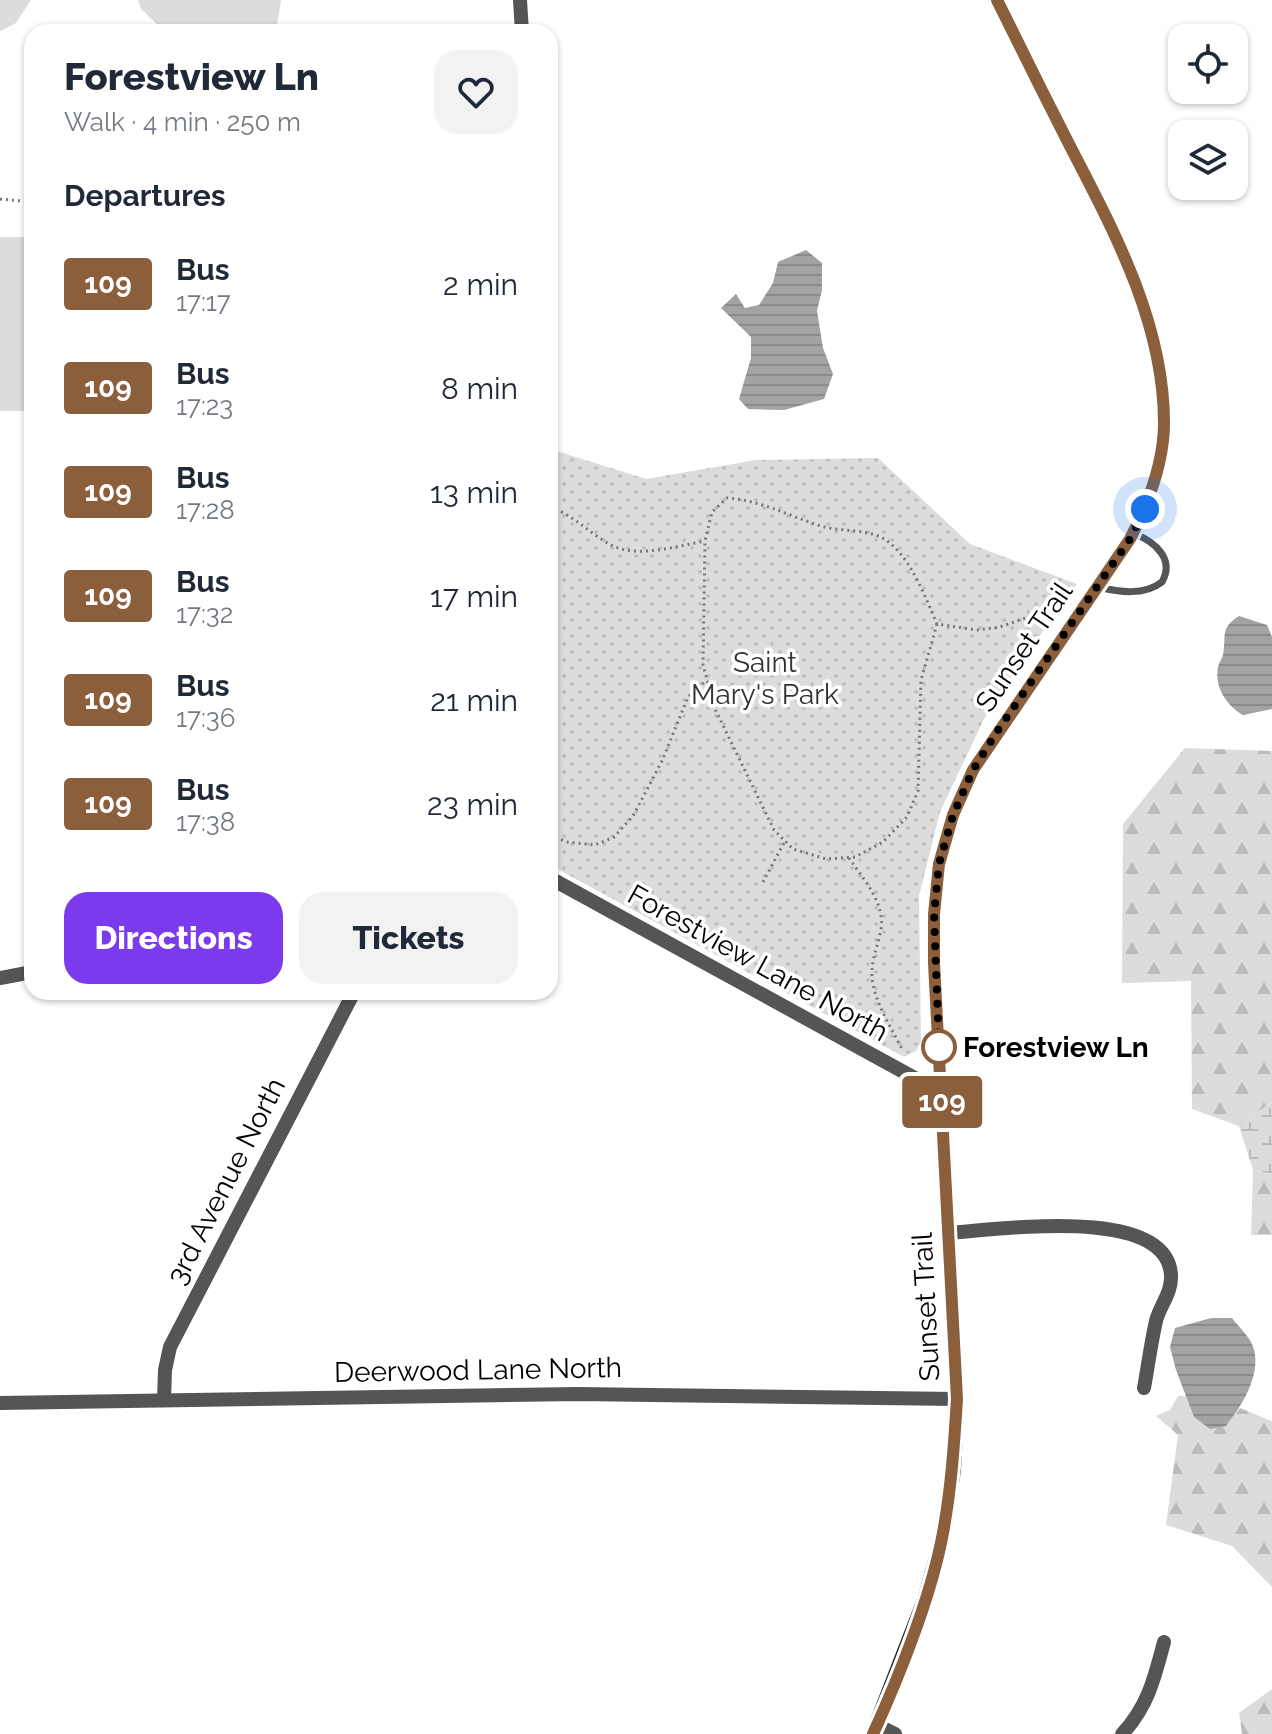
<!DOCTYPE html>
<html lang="en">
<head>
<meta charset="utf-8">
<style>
  :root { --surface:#fff; --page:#f2f2f3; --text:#1f2937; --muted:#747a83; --accent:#7c3aed }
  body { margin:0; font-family:Raleway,sans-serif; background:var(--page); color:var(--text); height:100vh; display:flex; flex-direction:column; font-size:30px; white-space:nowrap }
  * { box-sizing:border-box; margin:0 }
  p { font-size:26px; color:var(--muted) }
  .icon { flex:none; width:44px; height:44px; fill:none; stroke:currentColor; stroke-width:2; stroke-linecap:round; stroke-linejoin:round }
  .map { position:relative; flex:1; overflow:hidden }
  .sheet { position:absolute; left:24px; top:24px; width:534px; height:976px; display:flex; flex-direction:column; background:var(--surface); border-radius:24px; box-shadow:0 2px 6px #0004 }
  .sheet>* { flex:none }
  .badge { padding:0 16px; border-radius:6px; font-size:28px; line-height:52px }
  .tools { position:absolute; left:1168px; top:24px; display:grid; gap:16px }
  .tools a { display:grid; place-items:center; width:80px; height:80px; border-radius:16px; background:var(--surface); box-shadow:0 2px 6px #0004; font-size:40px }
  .you { position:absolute; width:40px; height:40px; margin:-20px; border:6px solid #fff; border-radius:50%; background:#1a73e8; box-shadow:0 0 0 12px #1a73e833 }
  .map>.badge { position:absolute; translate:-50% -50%; box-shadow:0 0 0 4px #fff }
  h2 { padding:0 40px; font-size:30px; line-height:72px }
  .round { display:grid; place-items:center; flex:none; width:84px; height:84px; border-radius:24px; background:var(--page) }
  .head { display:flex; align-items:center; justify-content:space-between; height:136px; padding:0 40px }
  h1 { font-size:38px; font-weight:800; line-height:60px }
  .primary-button { display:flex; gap:16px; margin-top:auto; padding:16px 40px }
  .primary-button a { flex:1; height:92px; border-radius:24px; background:var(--accent); color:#fff; font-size:32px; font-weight:800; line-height:92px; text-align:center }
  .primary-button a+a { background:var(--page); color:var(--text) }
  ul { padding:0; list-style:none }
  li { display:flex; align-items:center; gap:24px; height:104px; padding:0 40px }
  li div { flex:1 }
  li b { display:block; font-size:30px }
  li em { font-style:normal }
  li .badge { min-width:88px; font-weight:700; text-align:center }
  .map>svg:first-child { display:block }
  .green { fill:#dcdcdc }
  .forest { fill:url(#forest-firs) }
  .wetland { fill:url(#wetland-marsh) }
  .park { fill:url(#park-dots) }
  .water { fill:url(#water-rules) }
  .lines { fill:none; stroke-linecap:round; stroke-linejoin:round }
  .path { stroke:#777; stroke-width:3; stroke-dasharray:2 4; stroke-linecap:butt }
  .lane { stroke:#555; stroke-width:7 }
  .street { stroke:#555; stroke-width:14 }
  .secondary { stroke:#222; stroke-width:16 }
  .line-casing { stroke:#fff; stroke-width:18 }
  .line { stroke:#8b5e3c; stroke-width:12 }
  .walk { stroke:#000; stroke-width:8; stroke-dasharray:0 14.4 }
  .stop-dot { fill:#fff; stroke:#8b5e3c; stroke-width:4 }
  .labels { text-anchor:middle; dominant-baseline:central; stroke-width:7; stroke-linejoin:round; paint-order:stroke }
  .street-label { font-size:28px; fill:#000; stroke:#fff }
  .park-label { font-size:28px; fill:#333; stroke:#fff }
  .stop-label { font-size:28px; font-weight:bold; fill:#000; stroke:#fff; text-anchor:start }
</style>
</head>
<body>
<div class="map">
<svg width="1272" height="1734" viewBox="0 0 1272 1734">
  <defs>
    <pattern id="forest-firs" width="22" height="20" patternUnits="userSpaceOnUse" patternTransform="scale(2)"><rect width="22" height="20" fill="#dcdcdc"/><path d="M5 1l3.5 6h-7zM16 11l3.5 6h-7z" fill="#bbb"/></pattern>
    <pattern id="wetland-marsh" width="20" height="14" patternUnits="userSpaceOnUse" patternTransform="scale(2)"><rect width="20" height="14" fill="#dcdcdc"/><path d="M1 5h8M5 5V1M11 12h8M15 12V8" fill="none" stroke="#bbb"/></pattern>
    <pattern id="park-dots" width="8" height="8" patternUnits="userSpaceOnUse" patternTransform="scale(2)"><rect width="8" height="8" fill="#dcdcdc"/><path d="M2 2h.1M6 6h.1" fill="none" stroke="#bbb" stroke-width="1.8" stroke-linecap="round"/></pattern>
    <pattern id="water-rules" width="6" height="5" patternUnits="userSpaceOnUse" patternTransform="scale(2)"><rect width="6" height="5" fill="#a3a3a3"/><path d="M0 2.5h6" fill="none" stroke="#8b8b8b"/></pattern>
  </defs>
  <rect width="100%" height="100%" fill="#fff"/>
  <g class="green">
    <polygon points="0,0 31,0 16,23 0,31"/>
    <polygon points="138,0 281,0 276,32 165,32 141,9"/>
    <rect x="0" y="237" width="32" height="174"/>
  </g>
  <g class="forest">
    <polygon points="1185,748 1272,751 1272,1102 1239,1126 1192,1109 1191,981 1122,983 1123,824"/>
    <polygon points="1253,1170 1272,1174 1272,1235 1251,1235"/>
    <polygon points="1178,1396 1186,1396 1194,1417 1226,1426 1240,1408 1272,1421 1272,1587 1232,1546 1166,1525 1178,1435 1156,1416 1170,1410"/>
    <polygon points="1272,1689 1272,1734 1242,1734 1239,1713"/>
  </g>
  <polygon class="wetland" points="1272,1102 1272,1174 1253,1170 1239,1126"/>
  <polygon class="park" points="550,449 646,479 756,460 878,458 970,544 1077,584 1028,652 984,719 940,812 919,896 921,1041 916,1051 904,1057 550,865"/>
  <g class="water">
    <polygon points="806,250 822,263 822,290 817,311 823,348 833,374 824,399 784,410 748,409 739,399 751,358 751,337 721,308 736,294 745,308 759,305 773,283 778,262"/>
    <path d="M1239,616L1267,625L1272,637V709L1243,715C1227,706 1214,687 1218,667C1219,662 1222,659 1223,655C1227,635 1219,629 1239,616Z"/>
    <path d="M1211,1318H1232C1238,1326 1248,1335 1252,1344C1264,1371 1242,1406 1226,1426L1210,1429L1194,1417L1176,1370L1170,1347L1175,1328Z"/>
  </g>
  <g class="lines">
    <g class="path">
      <polyline points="0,199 32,202"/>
      <path d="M550,507C574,515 591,535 613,546C639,558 678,546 705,541"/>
      <path d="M937,624L921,680L918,791L907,817L883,842L855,857L826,859L793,849L774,830L715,709L703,665L705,541L712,512L727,498C760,500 789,516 821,526C844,533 872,527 891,544C913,563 926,599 937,624L977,630L1000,627L1065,604"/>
      <polyline points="550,835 567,842 595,845 614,837 633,816 662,761 688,697 707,680"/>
      <path d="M849,858C863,879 885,902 881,929C878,946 871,960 872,977C874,1002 892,1029 903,1051"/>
      <polyline points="763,882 785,841"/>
    </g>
    <path class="lane" d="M1098,587C1119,592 1144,596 1162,582C1175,559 1155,542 1135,534"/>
    <g class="street">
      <polyline points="520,0 522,32"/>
      <polyline points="550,878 942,1093"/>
      <polyline points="0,978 32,972"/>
      <path d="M949,1233C996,1230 1167,1204 1171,1275C1172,1293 1160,1305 1156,1321C1151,1343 1148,1366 1144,1388"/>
      <polyline points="164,1400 165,1370 170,1347 354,992"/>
      <polyline points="0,1403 577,1394 957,1399"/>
      <polyline points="877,1725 895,1734"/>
      <path d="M1122,1734C1148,1707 1155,1676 1164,1642"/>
    </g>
    <path class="secondary" d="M873,1734L925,1600L942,1540L953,1470L957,1399L934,963V914L939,864L953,815L973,770L1130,539C1147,504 1164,464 1164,423C1164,324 1115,233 1071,148C1046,99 1021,49 997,0"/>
  </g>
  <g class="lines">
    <g class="line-casing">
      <path id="line" d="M873,1734C899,1677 930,1599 942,1538C951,1492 954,1446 957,1399L934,963V914L939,864L953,815L973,770L1130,539C1148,504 1164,464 1164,423C1164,324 1115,233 1071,148C1046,99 1021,49 997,0"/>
    </g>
    <use href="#line" class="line"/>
    <polyline class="walk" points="939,1047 934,914 939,864 953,815 973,770 1000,727 1130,539 1145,509"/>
  </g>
  <circle class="stop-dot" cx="939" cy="1047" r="16"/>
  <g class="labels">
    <g class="street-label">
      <text transform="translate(1024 647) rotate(-56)">Sunset Trail</text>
      <text transform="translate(758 963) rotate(29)">Forestview Lane North</text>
      <text transform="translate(226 1181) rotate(-63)">3rd Avenue North</text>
      <text transform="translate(926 1307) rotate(-93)">Sunset Trail</text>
      <text transform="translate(478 1370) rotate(-1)">Deerwood Lane North</text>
    </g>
    <g class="park-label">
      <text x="765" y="662">Saint<tspan x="765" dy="32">Mary's Park</tspan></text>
    </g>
    <g class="stop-label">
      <text x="963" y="1047">Forestview Ln</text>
    </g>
  </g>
</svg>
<div class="tools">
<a><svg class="icon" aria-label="locate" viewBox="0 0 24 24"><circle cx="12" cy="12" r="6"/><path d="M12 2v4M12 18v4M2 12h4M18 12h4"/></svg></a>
<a><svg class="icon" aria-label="layers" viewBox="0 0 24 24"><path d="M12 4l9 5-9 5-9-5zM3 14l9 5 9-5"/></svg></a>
</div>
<div class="you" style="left:1145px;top:509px"></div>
<b class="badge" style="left:942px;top:1102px;background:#8b5e3c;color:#fff">109</b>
<section class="sheet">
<div class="head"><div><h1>Forestview Ln</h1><p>Walk · 4 min · 250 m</p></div><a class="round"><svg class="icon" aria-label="heart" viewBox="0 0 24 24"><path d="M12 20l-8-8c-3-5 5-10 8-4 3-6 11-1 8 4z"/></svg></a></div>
<h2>Departures</h2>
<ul>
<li><span class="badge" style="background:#8b5e3c;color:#fff">109</span><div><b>Bus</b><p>17:17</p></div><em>2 min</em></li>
<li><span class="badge" style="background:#8b5e3c;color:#fff">109</span><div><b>Bus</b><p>17:23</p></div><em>8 min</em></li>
<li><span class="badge" style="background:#8b5e3c;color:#fff">109</span><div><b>Bus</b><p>17:28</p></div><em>13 min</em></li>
<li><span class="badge" style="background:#8b5e3c;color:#fff">109</span><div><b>Bus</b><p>17:32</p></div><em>17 min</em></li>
<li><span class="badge" style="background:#8b5e3c;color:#fff">109</span><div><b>Bus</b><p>17:36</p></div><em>21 min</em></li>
<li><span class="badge" style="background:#8b5e3c;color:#fff">109</span><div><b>Bus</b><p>17:38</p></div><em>23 min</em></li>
</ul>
<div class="primary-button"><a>Directions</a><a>Tickets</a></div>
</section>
</div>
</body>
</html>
